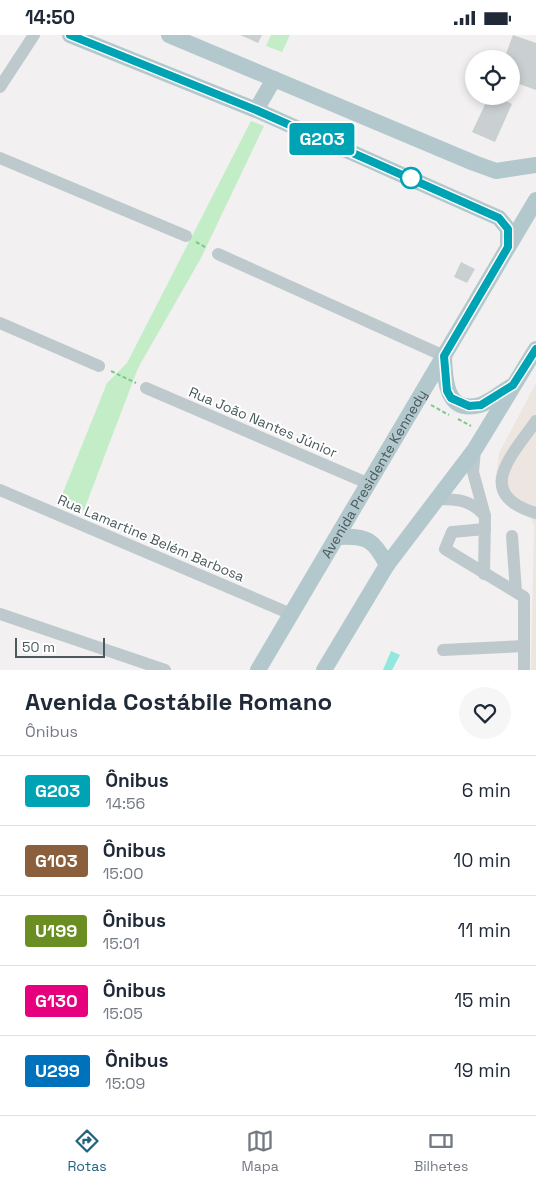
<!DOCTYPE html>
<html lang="pt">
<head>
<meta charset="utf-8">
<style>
  :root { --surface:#fff; --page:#f6f6f7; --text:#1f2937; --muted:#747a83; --line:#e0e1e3; --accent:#22637f }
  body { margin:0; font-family:"Space Grotesk",sans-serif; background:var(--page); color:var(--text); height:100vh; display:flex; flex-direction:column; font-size:19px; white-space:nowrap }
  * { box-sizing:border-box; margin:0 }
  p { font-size:16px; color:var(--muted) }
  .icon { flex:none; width:28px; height:28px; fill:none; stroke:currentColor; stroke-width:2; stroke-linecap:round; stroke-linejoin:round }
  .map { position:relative; height:635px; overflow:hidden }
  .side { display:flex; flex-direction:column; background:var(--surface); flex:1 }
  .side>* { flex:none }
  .badge { padding:0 10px; border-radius:4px; font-size:18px; line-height:32px }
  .controls { position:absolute; left:465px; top:15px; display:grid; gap:10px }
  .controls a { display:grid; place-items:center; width:55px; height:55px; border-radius:50%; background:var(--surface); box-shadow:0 2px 8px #0003; font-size:25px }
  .scale { position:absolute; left:15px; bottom:12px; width:90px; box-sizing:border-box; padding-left:5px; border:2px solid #49595c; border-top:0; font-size:14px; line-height:18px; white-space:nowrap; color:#49595c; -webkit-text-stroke:4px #fff; paint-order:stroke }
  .map>.badge { position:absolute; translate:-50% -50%; box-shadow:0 0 0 2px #fff }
  .round { display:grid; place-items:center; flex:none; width:52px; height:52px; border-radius:26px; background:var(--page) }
  .overview { display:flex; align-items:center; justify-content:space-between; height:85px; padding:0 25px }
  h1 { font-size:24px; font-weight:700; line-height:38px }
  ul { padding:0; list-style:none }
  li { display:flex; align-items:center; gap:15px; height:70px; padding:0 25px; border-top:1px solid var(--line) }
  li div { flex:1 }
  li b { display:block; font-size:19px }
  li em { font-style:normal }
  li .badge { min-width:55px; font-weight:700; text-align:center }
  .status { display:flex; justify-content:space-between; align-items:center; height:35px; padding:0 25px; background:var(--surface); direction:ltr }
  .status svg { height:14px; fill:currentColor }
  .dock { display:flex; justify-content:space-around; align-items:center; height:70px; border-top:1px solid var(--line); background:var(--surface); font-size:14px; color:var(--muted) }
  .dock a { display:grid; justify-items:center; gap:2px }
  .dock .on { color:var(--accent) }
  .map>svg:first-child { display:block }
  .commercial { fill:#ede6e0 }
  .green { fill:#c2edc6 }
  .water { fill:#92e7de }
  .building { fill:#cacfd2 }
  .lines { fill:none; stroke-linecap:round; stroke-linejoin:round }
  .path { stroke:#7cc98c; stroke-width:2; stroke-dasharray:4 2.5; stroke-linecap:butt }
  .minor { stroke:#bdc9cc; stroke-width:12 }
  .major { stroke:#b2c8cd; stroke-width:16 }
  .line-casing { stroke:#fff; stroke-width:11 }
  .line { stroke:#00a3b4; stroke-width:8 }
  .stop-dot { fill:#fff; stroke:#00a3b4; stroke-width:2.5 }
  .labels { text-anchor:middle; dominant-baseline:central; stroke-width:4; stroke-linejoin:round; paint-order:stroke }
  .street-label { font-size:14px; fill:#49595c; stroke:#fff }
</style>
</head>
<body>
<div class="status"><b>14:50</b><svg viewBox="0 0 49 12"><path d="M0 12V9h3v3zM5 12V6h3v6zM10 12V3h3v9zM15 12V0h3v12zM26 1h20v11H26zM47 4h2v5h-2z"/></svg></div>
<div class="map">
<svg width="536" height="635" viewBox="0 0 536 635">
  <rect width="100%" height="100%" fill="#f2f0f1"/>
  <polygon class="commercial" points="536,348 536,635 531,635 534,490 531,484 514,475 502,465 495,447 499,418"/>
  <g class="green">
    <polygon points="271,0 290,0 282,17 266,11"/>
    <polygon points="251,86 264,91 201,223 138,333 84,475 60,465 107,348 127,328"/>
  </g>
  <polygon class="water" points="391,616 400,620 392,635 383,635"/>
  <g class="building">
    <polygon points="240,0 262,0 258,8"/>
    <polygon points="513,0 536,8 536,55 511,46 511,24 504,24"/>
    <polygon points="489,61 505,61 504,65 512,69 495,107 472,97"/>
    <polygon points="461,227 475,234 467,248 454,242"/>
  </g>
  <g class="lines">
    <g class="path">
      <polyline points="196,207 207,213"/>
      <polyline points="111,336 136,348"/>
      <polyline points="431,370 449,380"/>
      <polyline points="458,384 471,391"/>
    </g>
    <g class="minor">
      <polyline points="0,52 34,0"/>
      <polyline points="0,123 186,201"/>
      <polyline points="218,219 444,321"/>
      <polyline points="0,288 99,331"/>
      <polyline points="146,353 367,448"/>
      <path d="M536,386C513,419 472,459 536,478"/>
      <polyline points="475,415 473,437 485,481 484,539"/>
      <polyline points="0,455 291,579"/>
      <path d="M438,464C458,464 471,465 485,481"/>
      <polyline points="485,494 452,497 445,514 524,562 524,635"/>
      <polyline points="512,501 516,557"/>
      <polyline points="0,579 165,635"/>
      <polyline points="443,615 524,611"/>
    </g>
    <g class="major">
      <polyline points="70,0 256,75 499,183 508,194 508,212"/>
      <polyline points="169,0 474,128 496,136 536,130"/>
      <polyline points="256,75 274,44"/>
      <path d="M444,321C445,344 445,379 480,370C490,367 502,357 510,352"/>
      <path d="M338,502C367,500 374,505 387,530"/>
      <path id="s1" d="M258,635L536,165"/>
      <polyline points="324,635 387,530 475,414 536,314"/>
    </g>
  </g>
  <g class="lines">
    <g class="line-casing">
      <polyline id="line" points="70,0 256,75 499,183 508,194 508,212 444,321 447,356 451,363 469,371 481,370 513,350 536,314"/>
    </g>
    <use href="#line" class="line"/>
  </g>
  <circle class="stop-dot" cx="411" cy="143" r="10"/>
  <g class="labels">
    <g class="street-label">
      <text transform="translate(263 387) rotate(23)">Rua João Nantes Júnior</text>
      <text stroke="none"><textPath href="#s1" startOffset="228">Avenida Presidente Kennedy</textPath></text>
      <text transform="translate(151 503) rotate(23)">Rua Lamartine Belém Barbosa</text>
    </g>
  </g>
</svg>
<div class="controls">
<a><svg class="icon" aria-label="locate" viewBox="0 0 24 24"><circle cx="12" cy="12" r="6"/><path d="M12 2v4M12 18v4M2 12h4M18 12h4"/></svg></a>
</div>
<div class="scale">50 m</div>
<b class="badge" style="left:322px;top:104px;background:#00a3b4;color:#fff">G203</b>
</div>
<section class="side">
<div class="overview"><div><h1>Avenida Costábile Romano</h1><p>Ônibus</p></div><a class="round"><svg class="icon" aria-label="heart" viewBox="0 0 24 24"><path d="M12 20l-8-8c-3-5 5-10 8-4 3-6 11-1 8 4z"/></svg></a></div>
<ul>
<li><span class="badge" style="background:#00a3b4;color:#fff">G203</span><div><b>Ônibus</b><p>14:56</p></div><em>6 min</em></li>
<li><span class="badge" style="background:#8b5e3c;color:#fff">G103</span><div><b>Ônibus</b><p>15:00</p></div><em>10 min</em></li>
<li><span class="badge" style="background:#6b8e23;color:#fff">U199</span><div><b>Ônibus</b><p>15:01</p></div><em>11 min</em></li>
<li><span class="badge" style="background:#e6007e;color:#fff">G130</span><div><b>Ônibus</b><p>15:05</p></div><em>15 min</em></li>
<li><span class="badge" style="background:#0072bc;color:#fff">U299</span><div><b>Ônibus</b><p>15:09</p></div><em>19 min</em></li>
</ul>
</section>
<nav class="dock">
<a class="on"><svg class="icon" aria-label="directions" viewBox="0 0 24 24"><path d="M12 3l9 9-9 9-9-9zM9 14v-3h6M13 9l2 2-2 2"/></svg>Rotas</a>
<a><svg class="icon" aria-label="map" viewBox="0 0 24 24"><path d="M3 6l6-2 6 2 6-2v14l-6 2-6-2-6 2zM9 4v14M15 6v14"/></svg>Mapa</a>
<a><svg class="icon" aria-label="tickets" viewBox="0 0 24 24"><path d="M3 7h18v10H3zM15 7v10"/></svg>Bilhetes</a>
</nav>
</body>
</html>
